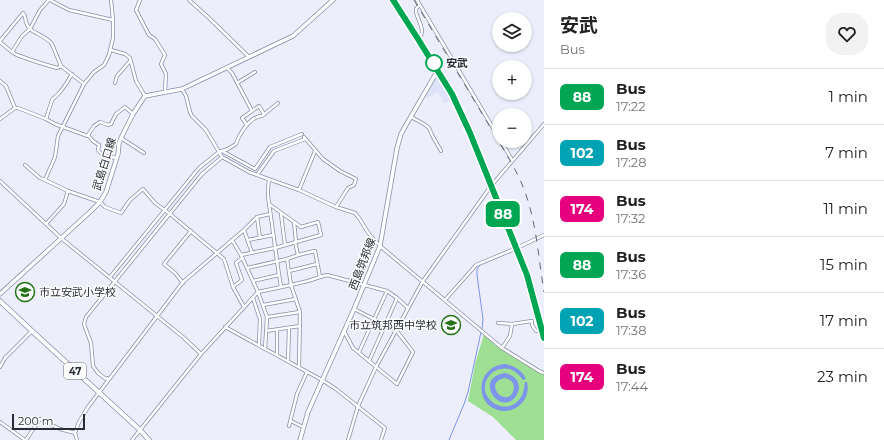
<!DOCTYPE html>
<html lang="en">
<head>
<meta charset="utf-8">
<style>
  :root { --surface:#fff; --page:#f2f2f2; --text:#222; --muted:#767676; --line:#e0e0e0 }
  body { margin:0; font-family:Montserrat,"Noto Sans JP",sans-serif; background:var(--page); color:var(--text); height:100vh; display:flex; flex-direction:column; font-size:15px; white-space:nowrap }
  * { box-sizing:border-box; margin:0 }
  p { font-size:13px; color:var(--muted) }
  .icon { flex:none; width:22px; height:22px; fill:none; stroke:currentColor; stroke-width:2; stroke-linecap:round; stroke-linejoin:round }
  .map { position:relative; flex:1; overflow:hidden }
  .sheet { display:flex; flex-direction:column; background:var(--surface); width:340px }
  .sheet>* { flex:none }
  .badge { padding:0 8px; border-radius:6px; font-size:14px; line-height:26px }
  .fabs { position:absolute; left:492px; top:12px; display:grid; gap:8px }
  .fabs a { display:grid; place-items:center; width:40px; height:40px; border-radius:50%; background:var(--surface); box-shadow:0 1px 3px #0004; font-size:20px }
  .scale { position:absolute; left:12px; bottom:10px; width:73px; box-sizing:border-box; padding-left:4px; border:2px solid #282c36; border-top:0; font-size:11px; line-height:14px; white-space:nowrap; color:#282c36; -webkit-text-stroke:3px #fdfdfd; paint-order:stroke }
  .map>.badge { position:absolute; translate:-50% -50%; box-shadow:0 0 0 2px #fff }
  .round { display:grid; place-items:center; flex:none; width:42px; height:42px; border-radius:16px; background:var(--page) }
  .overview { display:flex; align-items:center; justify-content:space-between; height:68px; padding:0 16px }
  h1 { font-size:19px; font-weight:700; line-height:30px }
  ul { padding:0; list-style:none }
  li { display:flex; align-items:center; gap:12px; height:56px; padding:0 16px; border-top:1px solid var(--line) }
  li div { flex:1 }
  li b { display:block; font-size:15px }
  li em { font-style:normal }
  li .badge { min-width:44px; font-weight:700; text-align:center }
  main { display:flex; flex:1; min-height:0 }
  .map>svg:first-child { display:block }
  .built { fill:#dde4fa }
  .green { fill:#9edf93 }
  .water { fill:#7c94ea; fill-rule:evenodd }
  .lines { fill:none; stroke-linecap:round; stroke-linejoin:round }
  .stream { stroke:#7c94ea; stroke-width:1 }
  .minor-casing { stroke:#858ea7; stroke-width:4 }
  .secondary-casing { stroke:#858ea7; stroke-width:5 }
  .primary-casing { stroke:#858ea7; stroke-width:5.5 }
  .minor { stroke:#fff; stroke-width:2.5 }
  .secondary { stroke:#fff; stroke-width:3.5 }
  .primary { stroke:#fff; stroke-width:4 }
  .rail { stroke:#636771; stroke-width:1; stroke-dasharray:7 7; stroke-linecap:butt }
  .line-casing { stroke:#fff; stroke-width:9 }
  .line { stroke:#00a651; stroke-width:6 }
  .stop-dot { fill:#fff; stroke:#00a651; stroke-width:2 }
  .labels { text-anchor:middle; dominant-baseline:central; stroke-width:3; stroke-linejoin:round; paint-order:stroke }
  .shield { fill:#fdfdfd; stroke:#686b72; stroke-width:1 }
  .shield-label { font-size:10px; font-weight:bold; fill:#282c36 }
  .stop-label { font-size:11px; font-weight:bold; fill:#282c36; stroke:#fdfdfd; text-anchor:start }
  .street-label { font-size:11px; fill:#282c36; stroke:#fdfdfd }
  .poi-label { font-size:11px; fill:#282c36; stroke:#fdfdfd; text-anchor:start }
</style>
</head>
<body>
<main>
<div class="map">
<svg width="544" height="440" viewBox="0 0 544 440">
  <rect width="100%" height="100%" fill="#eceffb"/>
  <polygon class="built" points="437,74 438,75 452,100 444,104 438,92 428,98 424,96"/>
  <polygon class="green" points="484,334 495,345 544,373 544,440 516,440 493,417 468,401 475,364"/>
  <g class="water">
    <path d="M504,364C514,365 522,370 526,379L523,380C518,373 511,367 502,369C497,369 492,372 489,376C473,397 507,420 521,397C524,393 524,387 525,382H527C529,390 527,398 521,404C516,409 510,411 504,411C474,409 474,368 504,364Z"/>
    <path d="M505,373C516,375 523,385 516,396C501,418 472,378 505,373ZM504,378C511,379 516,384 513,392C505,408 483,383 504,378Z"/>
  </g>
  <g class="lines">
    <g class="stream">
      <polyline points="482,329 483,319 477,275 477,269 480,265 515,250"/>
      <polyline points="449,440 464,404 468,392 481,332"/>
    </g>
    <g class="minor-casing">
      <g id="minor">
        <path d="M49,0L40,10L30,29C36,34 47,37 52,44L61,66L84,84"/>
        <polyline points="50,0 69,10 113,20"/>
        <polyline points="111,0 113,20 113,38 109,55 104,65 94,72 84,84 58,136 55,157 45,180 68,191 100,202 105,207 121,213 130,200 143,189 155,203 170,214 224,259 233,287 244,307"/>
        <polyline points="140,0 136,10 149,35 155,39 165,55 161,64 166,74 165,92"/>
        <polyline points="189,0 208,17 249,57"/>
        <polyline points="417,0 499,138"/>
        <path d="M418,39C427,32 418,21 416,12V9L419,5"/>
        <path d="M0,41L23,13C26,16 25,19 26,22C27,25 28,27 30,29L22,36L12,52"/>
        <polyline points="0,42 12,52 17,55 37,62 57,68 61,66"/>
        <polyline points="111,50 125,54 130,58 136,81 145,96"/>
        <polyline points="227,68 232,73 252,111"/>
        <polyline points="0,81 6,86 15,108"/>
        <polyline points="115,83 117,76 130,61"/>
        <polyline points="237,83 255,72"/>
        <polyline points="182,89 186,96 190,112 192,116 206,130 222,157 249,172 299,190 336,207 355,213 359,218 369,234 380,246 502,348 539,371 544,373"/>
        <polyline points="411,117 424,124 429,128 432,135 441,151"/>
        <path d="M0,119L15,108H18L46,119L55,124L85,135L87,136L88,135L93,141L99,145L98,150C102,156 110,157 117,158"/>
        <path d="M46,119L52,100C54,97 57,96 59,93C64,88 68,81 72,74"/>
        <polyline points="247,125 242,118 259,106 264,114"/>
        <polyline points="88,135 94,126 100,122 108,125 111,124 116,114 125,107 133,114"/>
        <polyline points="304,137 323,159 340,171 356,179 354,185 348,188 336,207"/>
        <polyline points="121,138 144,153"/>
        <polyline points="501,141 512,160"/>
        <polyline points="222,151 255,169 270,147 302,134"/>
        <polyline points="25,165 40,178 45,180"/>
        <polyline points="257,175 274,151 305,139"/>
        <polyline points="0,181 61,238 157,316 183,337 201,354"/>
        <polyline points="299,190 315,151"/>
        <polyline points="281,214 285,245"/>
        <polyline points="257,217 260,238"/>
        <polyline points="294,222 296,242"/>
        <polyline points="46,224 64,204 68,191"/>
        <polyline points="244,230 252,253"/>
        <polyline points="232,240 241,255 258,292 267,317 265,349"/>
        <polyline points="248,240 273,235"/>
        <polyline points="295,242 298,255 315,251 320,277"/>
        <polyline points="241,255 275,248 321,235 318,222 301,227 269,204"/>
        <polyline points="298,255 287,259 291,285 300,312 299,367"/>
        <polyline points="247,268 287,259"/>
        <polyline points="289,271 317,264"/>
        <polyline points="279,275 281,287"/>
        <path d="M110,277L199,168L219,152L228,149L236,144C237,141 238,138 240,135C244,127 253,116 262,116L278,103"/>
        <polyline points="253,281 279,275 268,196 268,188 269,180"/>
        <polyline points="183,283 175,273 164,264 191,231"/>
        <polyline points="233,287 242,280 236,263 242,258"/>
        <polyline points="253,298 260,319 259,345"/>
        <polyline points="445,300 476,265 517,248 544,235"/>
        <polyline points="263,305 296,299"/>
        <polyline points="267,317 300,312"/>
        <polyline points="498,323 512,324 532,321 532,325 536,331 542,330"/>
        <polyline points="225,327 322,380 336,389 385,428 381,440"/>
        <polyline points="266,331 300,326"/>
        <polyline points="344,331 353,348 397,384 413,352 396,330 354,309"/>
        <polyline points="502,348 510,336 512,324"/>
        <polyline points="359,352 387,291"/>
        <polyline points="277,355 277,330"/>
        <polyline points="288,361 289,328"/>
        <polyline points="369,361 397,298"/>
        <polyline points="0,367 5,358 32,331"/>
        <polyline points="108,379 107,378 106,379 98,373 93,366 91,343 84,324 86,317 202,174 222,157"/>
        <polyline points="291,421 303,427"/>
        <polyline points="0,422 25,440"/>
        <polyline points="289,426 297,394 307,372"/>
        <polyline points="26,440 40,419 60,429 75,433"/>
        <polyline points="77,440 75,433 79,422 88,407 183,282 244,230 257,217 270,214"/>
        <polyline points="132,440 201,354 258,292 291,285 308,281 320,277 327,275 387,291 397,298 408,308"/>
        <polyline points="348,440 358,406 376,367 423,281 491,186 544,124"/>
      </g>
    </g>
    <g class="secondary-casing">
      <g id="secondary">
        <polyline points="0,294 91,211 100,202 106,192 118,154 119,143 122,136 133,114 145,96 182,89 293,36 333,0"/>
        <polyline points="300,440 308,412 354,309 380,246 397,148 401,134 406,125 438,70"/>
      </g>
    </g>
    <g class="primary-casing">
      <g id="primary">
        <polyline points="393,0 418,39 452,94 470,135 527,275 544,338"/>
        <polyline points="0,301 32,331 140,430 149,440"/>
      </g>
    </g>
    <use href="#minor" class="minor"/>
    <use href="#secondary" class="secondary"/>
    <use href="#primary" class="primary"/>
    <path class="rail" d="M414,0L511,162C518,175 524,187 528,201C537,230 539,262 544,292"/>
  </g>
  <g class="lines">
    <g class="line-casing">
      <polyline id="line" points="393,0 418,39 452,94 470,133 527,275 544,338"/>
    </g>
    <use href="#line" class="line"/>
  </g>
  <defs>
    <g id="school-ring" transform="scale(1)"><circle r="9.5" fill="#fdfdfd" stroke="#247116" stroke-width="1.5"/><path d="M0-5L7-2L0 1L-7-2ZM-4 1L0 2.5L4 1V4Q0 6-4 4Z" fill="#247116"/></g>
  </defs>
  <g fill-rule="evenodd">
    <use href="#school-ring" x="25" y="292"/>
    <use href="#school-ring" x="451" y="325"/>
  </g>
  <circle class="stop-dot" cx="434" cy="63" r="8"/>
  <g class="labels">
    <rect class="shield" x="64" y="363" width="22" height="16" rx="3"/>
    <g class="shield-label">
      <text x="75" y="371">47</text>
    </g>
    <g class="stop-label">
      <text x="446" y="63">安武</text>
    </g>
    <g class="street-label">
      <text transform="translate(104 164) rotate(-73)">武島白口線</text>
      <text transform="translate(362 264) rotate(-69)">西島筑邦線</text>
    </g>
    <g class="poi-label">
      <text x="39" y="292">市立安武小学校</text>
      <text x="437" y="325" text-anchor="end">市立筑邦西中学校</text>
    </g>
  </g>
</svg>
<div class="fabs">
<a><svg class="icon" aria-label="layers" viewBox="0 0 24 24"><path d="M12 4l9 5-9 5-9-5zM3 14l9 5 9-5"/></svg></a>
<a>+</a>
<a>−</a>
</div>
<div class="scale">200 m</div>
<b class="badge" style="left:503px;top:214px;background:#00a651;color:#fff">88</b>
</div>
<section class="sheet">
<div class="overview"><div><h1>安武</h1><p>Bus</p></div><a class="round"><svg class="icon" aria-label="heart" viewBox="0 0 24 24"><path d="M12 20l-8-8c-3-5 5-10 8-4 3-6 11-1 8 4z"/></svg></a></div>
<ul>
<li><span class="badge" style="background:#00a651;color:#fff">88</span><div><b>Bus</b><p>17:22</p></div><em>1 min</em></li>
<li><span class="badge" style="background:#00a3b4;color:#fff">102</span><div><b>Bus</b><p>17:28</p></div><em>7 min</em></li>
<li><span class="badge" style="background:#e6007e;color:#fff">174</span><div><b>Bus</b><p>17:32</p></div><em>11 min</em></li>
<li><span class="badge" style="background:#00a651;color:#fff">88</span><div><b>Bus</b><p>17:36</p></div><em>15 min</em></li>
<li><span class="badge" style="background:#00a3b4;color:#fff">102</span><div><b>Bus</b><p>17:38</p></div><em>17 min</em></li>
<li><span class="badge" style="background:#e6007e;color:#fff">174</span><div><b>Bus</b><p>17:44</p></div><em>23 min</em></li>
</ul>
</section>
</main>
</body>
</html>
